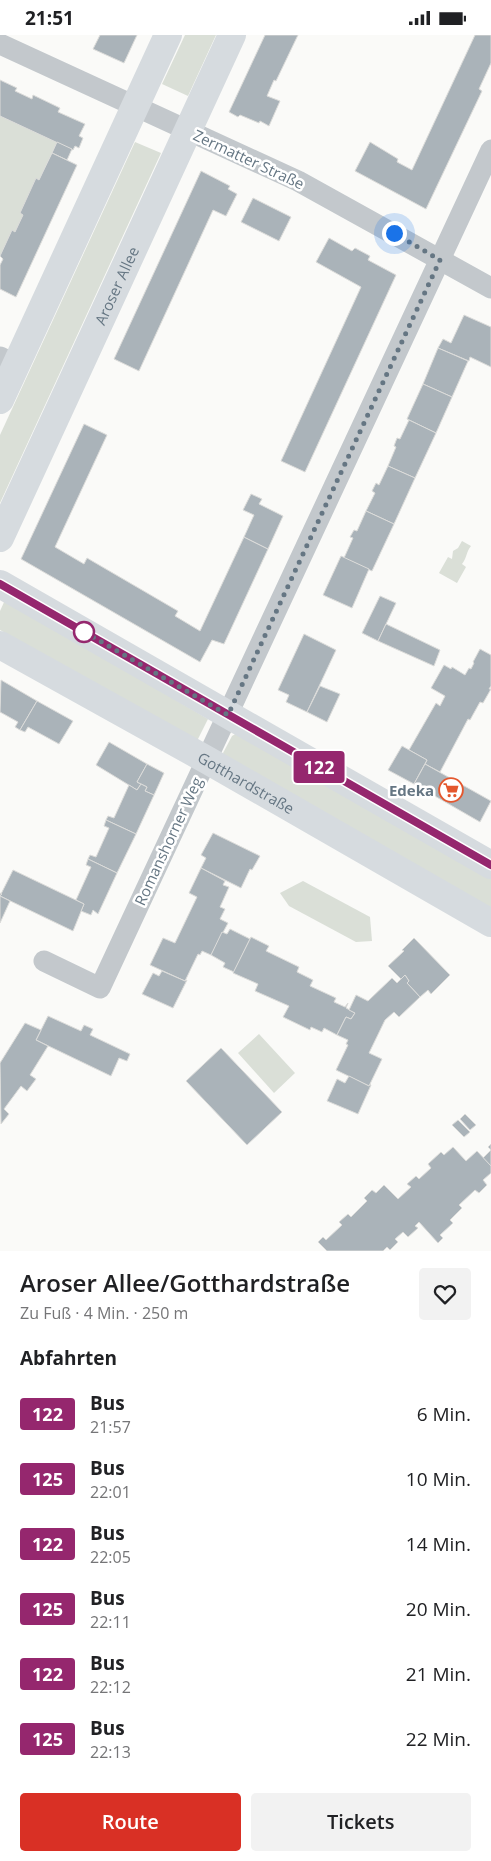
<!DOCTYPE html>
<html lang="de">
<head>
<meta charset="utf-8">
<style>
  :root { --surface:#fff; --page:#f2f2f2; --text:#202124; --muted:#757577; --accent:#d93025 }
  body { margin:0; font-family:"Open Sans",sans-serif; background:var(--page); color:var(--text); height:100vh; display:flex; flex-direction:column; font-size:19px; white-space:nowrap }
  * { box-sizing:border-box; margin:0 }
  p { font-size:16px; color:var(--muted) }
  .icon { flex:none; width:28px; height:28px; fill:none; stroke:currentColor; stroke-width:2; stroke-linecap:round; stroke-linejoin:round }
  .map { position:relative; height:1216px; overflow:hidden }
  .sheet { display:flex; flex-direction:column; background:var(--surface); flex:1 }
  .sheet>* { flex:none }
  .badge { padding:0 10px; border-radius:4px; font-size:18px; line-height:32px }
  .you { position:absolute; width:25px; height:25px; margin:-12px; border:4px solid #fff; border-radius:50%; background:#1a73e8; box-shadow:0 0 0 8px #1a73e833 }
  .map>.badge { position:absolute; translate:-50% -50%; box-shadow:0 0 0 2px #fff }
  h2 { padding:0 20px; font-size:19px; line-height:45px }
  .round { display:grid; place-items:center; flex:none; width:52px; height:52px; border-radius:5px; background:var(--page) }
  .headline { display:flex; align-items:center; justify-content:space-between; height:85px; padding:0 20px }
  h1 { font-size:24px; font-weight:600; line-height:38px }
  .cta { display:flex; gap:10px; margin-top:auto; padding:10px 20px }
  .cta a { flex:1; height:58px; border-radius:5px; background:var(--accent); color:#fff; font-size:20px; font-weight:600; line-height:58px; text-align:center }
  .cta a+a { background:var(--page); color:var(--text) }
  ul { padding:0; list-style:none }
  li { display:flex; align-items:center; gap:15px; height:65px; padding:0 20px }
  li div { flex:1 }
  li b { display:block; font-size:19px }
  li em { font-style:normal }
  li .badge { min-width:55px; font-weight:700; text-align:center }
  .status { display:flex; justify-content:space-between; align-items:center; height:35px; padding:0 25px; background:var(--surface); direction:ltr }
  .status svg { height:14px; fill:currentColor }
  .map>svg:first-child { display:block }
  .green { fill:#dadfd7 }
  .building { fill:#aab3b9; stroke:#dcdcda }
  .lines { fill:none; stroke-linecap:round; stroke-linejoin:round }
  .street { stroke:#c3c8cc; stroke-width:21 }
  .secondary { stroke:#d6dbdf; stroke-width:28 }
  .line-casing { stroke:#fff; stroke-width:11 }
  .line { stroke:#95276e; stroke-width:8 }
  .walk { stroke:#657683; stroke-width:5; stroke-dasharray:0 9 }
  .stop-dot { fill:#fff; stroke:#95276e; stroke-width:2.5 }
  .labels { text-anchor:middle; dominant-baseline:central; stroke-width:5; stroke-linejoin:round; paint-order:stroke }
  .street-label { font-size:15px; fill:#657683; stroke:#fff }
  .poi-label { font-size:15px; font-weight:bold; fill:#657683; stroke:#fff; text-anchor:end }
</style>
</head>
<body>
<div class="status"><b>21:51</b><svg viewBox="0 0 49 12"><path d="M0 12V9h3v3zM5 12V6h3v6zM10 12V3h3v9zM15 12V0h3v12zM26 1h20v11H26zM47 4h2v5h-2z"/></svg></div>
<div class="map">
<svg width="491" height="1216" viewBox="0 0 491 1216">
  <rect width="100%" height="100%" fill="#fafaf8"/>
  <g class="green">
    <polygon points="185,0 216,0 188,61 162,49"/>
    <polygon points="0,81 57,107 39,145 37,144 20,178 23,180 15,197 12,196 0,221"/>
    <polygon points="135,107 161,118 0,468 0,400"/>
    <path d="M462,506L471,511C466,517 467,523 462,529L466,532L457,548L439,538L448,522L452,524L453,516L458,513Z"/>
    <polygon points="5,565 208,684 197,706 193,705 0,595 0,576"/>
    <polygon points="237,698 491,842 491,875 224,721 223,718 232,701"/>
    <polygon points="303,846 370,882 372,906 356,907 289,871 280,858"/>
    <polygon points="259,999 295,1038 274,1058 238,1018"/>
  </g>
  <g class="building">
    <polygon points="100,0 137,0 124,28 93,14"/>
    <polygon points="265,0 298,0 276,46 274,45 267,61 280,66 269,91 260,86 259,88 240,80 238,82 229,77"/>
    <polygon points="475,0 491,0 491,28 479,54 482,56 426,174 355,136 370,107 398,124 397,127 412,135"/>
    <polygon points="0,45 17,53 15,56 32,64 33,60 60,73 58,77 85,89 79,101 83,103 79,113 75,111 73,115 0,81"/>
    <polygon points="57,107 72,114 67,125 52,118"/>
    <polygon points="52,118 77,130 16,262 0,254 0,230 3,224 0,221 12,195 15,197 23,180 20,178 36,143 39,145"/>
    <polygon points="201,136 230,151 228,154 237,159 226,181 213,175 139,336 114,324"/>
    <polygon points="253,163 291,182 279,206 241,187"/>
    <polygon points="329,203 352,216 355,213 370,221 368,225 396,240 305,437 281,426 361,252 316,227"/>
    <polygon points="464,280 491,292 491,332 470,322 469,326 438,313 443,304 451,308"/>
    <polygon points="438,313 468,326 452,362 423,349"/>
    <polygon points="423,349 452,362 436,398 407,384"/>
    <polygon points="409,385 436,398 415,443 388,431 396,412 394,411 397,403 400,404"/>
    <polygon points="84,389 107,400 55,512 84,529 87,523 178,576 175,581 200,596 244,502 268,514 224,609 212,605 200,627 21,524"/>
    <polygon points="388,431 415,443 394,489 366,476 375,458 372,456 376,448 379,450"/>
    <polygon points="251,459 262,464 259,469 283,481 268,514 244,502 254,480 243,475"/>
    <polygon points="366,476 394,489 372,536 344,523 353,503 350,502 354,495 357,496"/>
    <polygon points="341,521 369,534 352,573 323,560"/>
    <polygon points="380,561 396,568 378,606 362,598"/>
    <polygon points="386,589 440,615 434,631 378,606"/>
    <polygon points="304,599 336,615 307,677 286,667 289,660 278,655"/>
    <polygon points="480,614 491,620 491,651 489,654 491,654 483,668 480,667 470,685 468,684 440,737 425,729 427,725 409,715 436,668 440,671 445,661 431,653 444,630 451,634 452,632 465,640 469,633 471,634 474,628 473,627"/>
    <polygon points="1,645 37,666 20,695 15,692 18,687 0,677"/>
    <polygon points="320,651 340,659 327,687 307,677"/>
    <polygon points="37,666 73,686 59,709 28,692 25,697 20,695"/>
    <polygon points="109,707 147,729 137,747 141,749 137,755 96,730"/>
    <polygon points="402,711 427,725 414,749 388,735"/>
    <polygon points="147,729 164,738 154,760 145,756 147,752 137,747"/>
    <polygon points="425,729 491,766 480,787 414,749"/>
    <polygon points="141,749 147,752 145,756 154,760 136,799 106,785 108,781 114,783 129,750 137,755"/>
    <polygon points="106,785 136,799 117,838 88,824 90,820 96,822 109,793 104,791"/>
    <polygon points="213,798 260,821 252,835 250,834 241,853 201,833 206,823 201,820"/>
    <polygon points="88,824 117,838 98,879 93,875 91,880 81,876 84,869 76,865 91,832 86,830"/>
    <polygon points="201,833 225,846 223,850 229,852 220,872 225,874 220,884 228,888 211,920 202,916 200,920 198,919 185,946 150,930 163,903 175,908 197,862 189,858"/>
    <polygon points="13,835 84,869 73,896 0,861"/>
    <polygon points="0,858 2,859 0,861 10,866 0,888"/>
    <polygon points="230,894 250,904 234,937 223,932 225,928 211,920 222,897 227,899"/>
    <polygon points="251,902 269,911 266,916 299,932 297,937 313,945 310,951 336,963 334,967 345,972 348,968 346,973 355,978 351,984 346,982 337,1000 324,993 322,997 311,992 310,995 283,982 289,971 255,956 258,949 233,938"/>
    <polygon points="414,903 450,940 431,959 428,955 420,962 407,948 409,946 405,940 401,944 388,931 404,916 402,915"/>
    <polygon points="162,936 185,946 187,945 173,973 142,959 153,938 159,941"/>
    <polygon points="405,940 409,946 407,948 420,962 399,982 394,977 385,985 369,1018 382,1024 369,1051 336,1035 348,1010 346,1009 348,1005 337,1000 346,982 351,984 355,978 349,975 356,960 368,966 392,943 397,948"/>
    <polygon points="48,981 81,996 84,990 93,994 90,1000 130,1019 127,1026 119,1023 111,1041 36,1005"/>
    <polygon points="25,988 41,995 36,1005 48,1011 30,1040 36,1044 27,1056 21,1051 4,1074 9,1079 1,1089 0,1028"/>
    <polygon points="221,1013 282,1077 247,1110 186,1046"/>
    <polygon points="349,1041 369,1051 370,1049 371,1050 358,1079 327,1066 337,1044 345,1048"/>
    <polygon points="465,1079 476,1090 470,1095 460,1084"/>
    <polygon points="458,1085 470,1097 464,1102 452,1090"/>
    <polygon points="491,1109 491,1131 483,1123 491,1115 488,1112"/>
    <polygon points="453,1112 466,1126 477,1116 491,1131 491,1138 483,1145 487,1150 479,1158 475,1155 459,1170 462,1173 450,1185 453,1188 440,1200 443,1203 438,1208 419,1187 415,1191 418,1193 408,1202 403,1197 395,1204 398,1207 390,1215 387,1212 383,1216 327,1216 318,1207 323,1202 326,1205 342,1190 339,1187 348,1179 351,1182 367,1166 364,1163 372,1155 376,1158 384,1150 398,1164 411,1152 407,1149 416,1141 419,1144 431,1133 428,1129 441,1117 444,1120"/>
  </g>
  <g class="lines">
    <g class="street">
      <polyline points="0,9 298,146 491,253"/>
      <polyline points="0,322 16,330"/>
      <polyline points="44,926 100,953 491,115"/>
    </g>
    <g class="secondary">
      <polyline points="0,365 168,0"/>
      <path id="s1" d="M0,503L232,0"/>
      <polyline points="0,549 491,830"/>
      <path id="s2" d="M0,610L207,725L491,888"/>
    </g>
  </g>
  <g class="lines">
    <g class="line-casing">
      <polyline id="line" points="0,549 491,830"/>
    </g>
    <use href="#line" class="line"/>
    <polyline class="walk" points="84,597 81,595 228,680 440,225 394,198"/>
  </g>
  <defs>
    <g id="supermarket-ring" transform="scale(1.25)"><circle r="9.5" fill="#fff" stroke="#e4572e" stroke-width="1.5"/><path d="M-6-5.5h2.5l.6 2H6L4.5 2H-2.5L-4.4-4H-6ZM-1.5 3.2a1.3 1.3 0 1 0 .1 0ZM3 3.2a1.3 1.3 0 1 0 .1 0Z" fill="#e4572e"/></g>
  </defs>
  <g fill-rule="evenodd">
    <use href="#supermarket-ring" x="451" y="755"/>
  </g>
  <circle class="stop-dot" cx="84" cy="597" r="10"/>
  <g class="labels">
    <g class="street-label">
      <text transform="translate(249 124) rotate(25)">Zermatter Straße</text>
      <text stroke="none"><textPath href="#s1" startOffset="278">Aroser Allee</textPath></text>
      <text stroke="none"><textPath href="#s2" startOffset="282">Gotthardstraße</textPath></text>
      <text transform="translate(168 806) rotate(-65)">Romanshorner Weg</text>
    </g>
    <g class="poi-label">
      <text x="434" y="755">Edeka</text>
    </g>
  </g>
</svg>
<div class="you" style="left:394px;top:198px"></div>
<b class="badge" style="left:319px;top:732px;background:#95276e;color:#fff">122</b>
</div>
<section class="sheet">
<div class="headline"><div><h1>Aroser Allee/Gotthardstraße</h1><p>Zu Fuß · 4 Min. · 250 m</p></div><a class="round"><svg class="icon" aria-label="heart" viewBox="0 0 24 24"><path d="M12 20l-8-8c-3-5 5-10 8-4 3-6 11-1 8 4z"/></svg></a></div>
<h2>Abfahrten</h2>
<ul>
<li><span class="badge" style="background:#95276e;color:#fff">122</span><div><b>Bus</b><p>21:57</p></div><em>6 Min.</em></li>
<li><span class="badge" style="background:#95276e;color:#fff">125</span><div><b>Bus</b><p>22:01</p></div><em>10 Min.</em></li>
<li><span class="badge" style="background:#95276e;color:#fff">122</span><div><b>Bus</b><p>22:05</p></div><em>14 Min.</em></li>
<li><span class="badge" style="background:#95276e;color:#fff">125</span><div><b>Bus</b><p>22:11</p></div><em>20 Min.</em></li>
<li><span class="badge" style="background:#95276e;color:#fff">122</span><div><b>Bus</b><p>22:12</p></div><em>21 Min.</em></li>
<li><span class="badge" style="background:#95276e;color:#fff">125</span><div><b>Bus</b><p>22:13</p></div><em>22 Min.</em></li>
</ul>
<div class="cta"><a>Route</a><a>Tickets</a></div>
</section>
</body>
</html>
